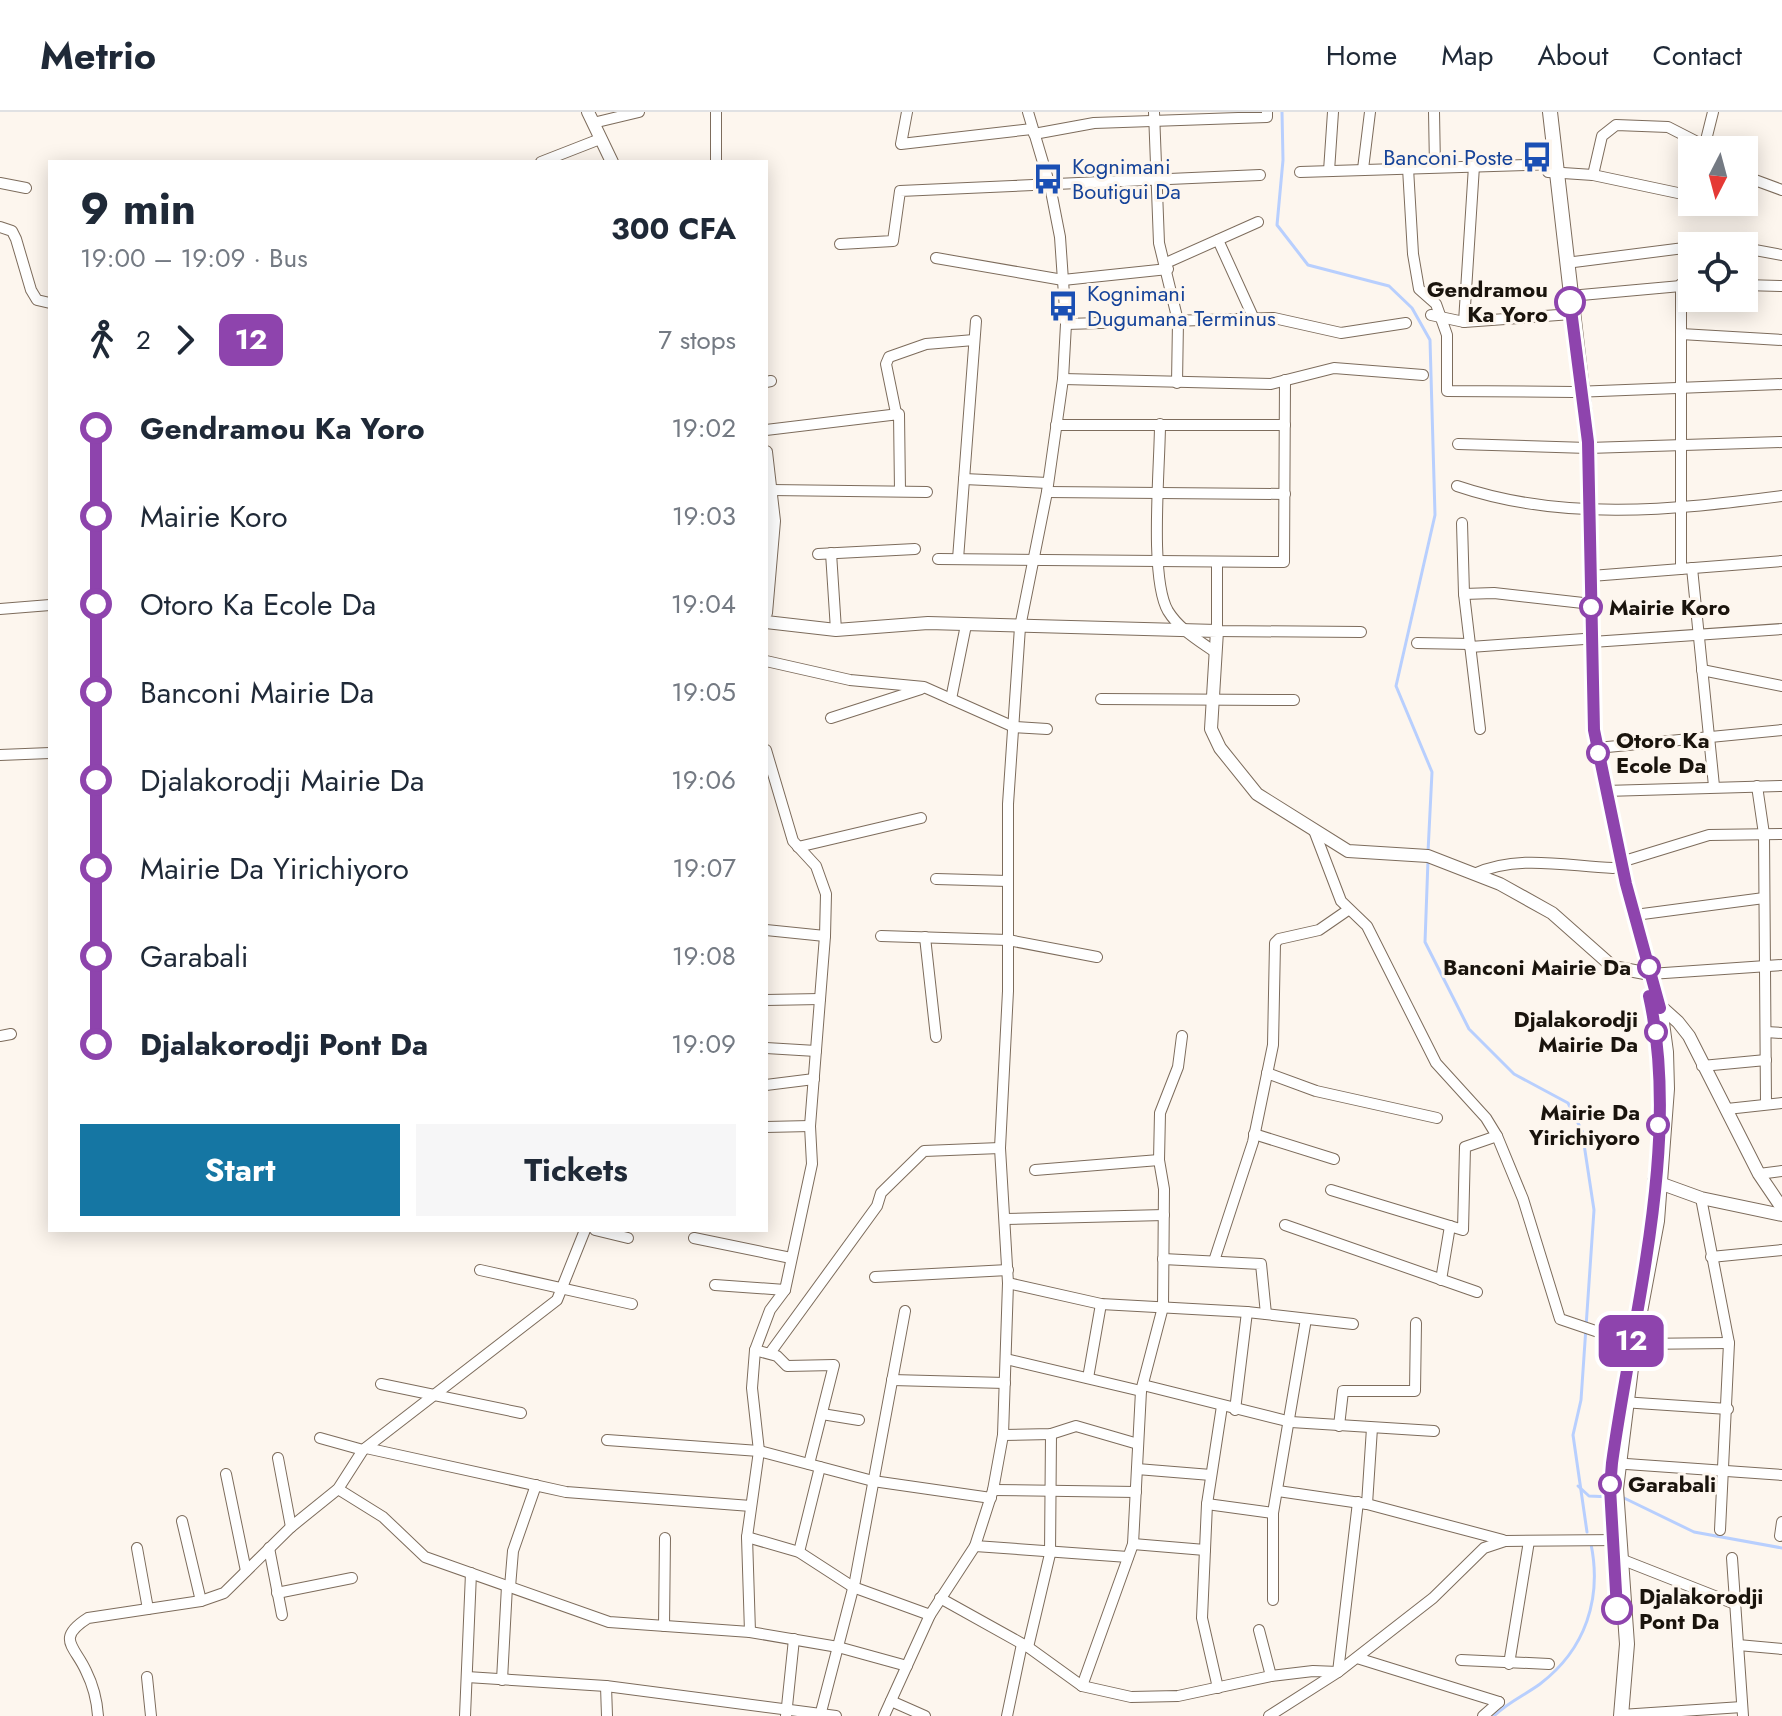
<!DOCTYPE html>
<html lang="en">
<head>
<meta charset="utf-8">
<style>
  :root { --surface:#fff; --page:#f6f6f7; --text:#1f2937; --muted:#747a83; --line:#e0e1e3; --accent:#1576a3 }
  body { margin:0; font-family:Jost,sans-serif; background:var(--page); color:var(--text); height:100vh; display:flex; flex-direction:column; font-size:30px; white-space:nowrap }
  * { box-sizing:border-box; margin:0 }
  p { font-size:26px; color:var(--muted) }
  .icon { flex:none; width:44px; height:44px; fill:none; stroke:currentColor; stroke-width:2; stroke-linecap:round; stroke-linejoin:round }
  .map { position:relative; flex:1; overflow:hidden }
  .sheet { position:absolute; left:48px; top:48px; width:720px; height:1072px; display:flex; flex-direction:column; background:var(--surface); border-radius:0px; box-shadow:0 4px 20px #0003 }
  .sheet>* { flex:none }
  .badge { padding:0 16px; border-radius:12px; font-size:28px; line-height:52px }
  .needle { width:52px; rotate:186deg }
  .tools { position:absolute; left:1678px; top:24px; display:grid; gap:16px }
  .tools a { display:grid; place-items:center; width:80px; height:80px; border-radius:0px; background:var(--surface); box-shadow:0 4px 20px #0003; font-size:40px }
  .map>.badge { position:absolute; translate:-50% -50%; box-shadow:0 0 0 4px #fff }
  .legs { display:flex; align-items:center; gap:12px; height:88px; padding:0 32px; font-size:26px }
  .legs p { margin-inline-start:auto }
  .overview { display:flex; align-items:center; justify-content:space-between; height:136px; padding:0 32px }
  h1 { font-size:44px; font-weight:700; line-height:60px }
  .cta { display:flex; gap:16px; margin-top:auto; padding:16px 32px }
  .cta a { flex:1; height:92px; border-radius:0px; background:var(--accent); color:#fff; font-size:32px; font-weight:700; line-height:92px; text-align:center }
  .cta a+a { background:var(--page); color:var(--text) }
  ul { padding:0 32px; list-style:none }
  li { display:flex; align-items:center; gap:28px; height:88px; font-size:30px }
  li i { display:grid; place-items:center; width:12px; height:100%; margin:0 10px; background:currentColor }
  li i::after { content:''; width:20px; height:20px; margin:-10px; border:6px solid; border-radius:50%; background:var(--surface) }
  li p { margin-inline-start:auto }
  li:first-child i { background:linear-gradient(#0000 50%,currentColor 0) }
  li:last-child i { background:linear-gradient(currentColor 50%,#0000 0) }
  header { display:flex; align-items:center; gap:48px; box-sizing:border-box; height:112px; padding:0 40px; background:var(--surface); border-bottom:2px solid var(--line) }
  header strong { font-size:38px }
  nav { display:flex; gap:44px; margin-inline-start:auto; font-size:28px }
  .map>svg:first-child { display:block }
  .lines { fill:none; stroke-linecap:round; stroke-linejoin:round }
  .stream { stroke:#b8cffe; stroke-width:3 }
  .minor-casing { stroke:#7d6c5c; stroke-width:12 }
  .tertiary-casing { stroke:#7d6c5c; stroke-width:14 }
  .secondary-casing { stroke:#7d6c5c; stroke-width:16 }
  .minor { stroke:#fff; stroke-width:10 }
  .tertiary { stroke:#fff; stroke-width:12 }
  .secondary { stroke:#fff; stroke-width:14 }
  .line-1-casing { stroke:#fff; stroke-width:18 }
  .line-1 { stroke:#8e44ad; stroke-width:12 }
  .stop-1-dot { fill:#fff; stroke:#8e44ad; stroke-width:4 }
  .labels { text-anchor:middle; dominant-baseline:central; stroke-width:6; stroke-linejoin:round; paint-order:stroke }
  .transit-label { font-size:22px; fill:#164399; stroke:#fdf6ee; text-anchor:start }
  .stop-label { font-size:22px; font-weight:bold; fill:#1a140d; stroke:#fdf6ee; text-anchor:end }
</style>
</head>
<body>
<header>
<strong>Metrio</strong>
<nav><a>Home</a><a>Map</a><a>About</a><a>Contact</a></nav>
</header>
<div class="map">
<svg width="1782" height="1604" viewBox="0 0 1782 1604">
  <rect width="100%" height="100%" fill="#fdf6ee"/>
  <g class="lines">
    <g class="stream">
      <polyline points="1282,0 1283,48 1277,113 1308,153 1389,174 1412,196 1430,228 1435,403 1396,574 1432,660 1428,740"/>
      <polyline points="1428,748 1425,830 1469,917 1514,962 1568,991 1582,1019 1594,1098 1581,1288 1573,1323 1587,1420"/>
      <polyline points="1578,1374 1589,1384 1611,1385"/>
      <polyline points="1622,1385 1694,1420 1782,1436"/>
      <path d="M1494,1604C1508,1590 1525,1583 1540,1572C1586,1537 1602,1486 1591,1432"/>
    </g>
    <g class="minor-casing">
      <g id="minor">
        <polyline points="716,0 716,50"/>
        <polyline points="907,0 901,32 1032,17"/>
        <polyline points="1154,0 1159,131 1178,209 1177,271"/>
        <polyline points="1434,0 1435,55"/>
        <polyline points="593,11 639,0"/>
        <polyline points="1034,22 1094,11 1267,5 1267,0"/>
        <polyline points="1705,32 1713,0"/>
        <polyline points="541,50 600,27"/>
        <polyline points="1408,56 1413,142 1419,177 1436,192 1447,223 1447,279 1574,280 1782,272"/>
        <polyline points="1363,57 1370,0"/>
        <polyline points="1329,59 1333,0"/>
        <polyline points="1300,60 1555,52"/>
        <polyline points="1548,60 1593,63 1692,84"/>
        <polyline points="1593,63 1602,24 1616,13 1668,15 1713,38"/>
        <polyline points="1744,64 1782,78"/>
        <polyline points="0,71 26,76"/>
        <polyline points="0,115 12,119 16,127 31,178 37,188 50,191"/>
        <polyline points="1218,128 1254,207"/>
        <polyline points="840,132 893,129 900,79 1260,63"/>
        <polyline points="1697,134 1720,131 1735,134"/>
        <polyline points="1744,136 1782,143"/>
        <polyline points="936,146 1063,168 1168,157"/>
        <polyline points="1166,151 1258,110"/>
        <polyline points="1566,151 1692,135"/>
        <polyline points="1744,173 1782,174"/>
        <polyline points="1570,184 1692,173"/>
        <polyline points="1431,203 1464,210 1572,202"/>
        <polyline points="1464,210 1474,54"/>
        <polyline points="1066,212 1274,206 1341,221 1406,211"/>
        <polyline points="1681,222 1782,228"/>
        <polyline points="1063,267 1271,272 1334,256 1423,263"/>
        <polyline points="766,270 771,269"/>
        <polyline points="896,301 886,252 889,245 926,232 974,228"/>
        <path d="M1160,312C1160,354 1149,466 1168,499C1179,517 1198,528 1215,540"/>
        <polyline points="1056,313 1285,313"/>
        <polyline points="766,318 899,302 900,379"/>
        <polyline points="1458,332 1588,336 1782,330"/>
        <polyline points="964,367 1048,371"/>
        <path d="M1457,374C1563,410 1673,398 1782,384"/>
        <polyline points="771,378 927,380"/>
        <polyline points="1047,380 1285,382"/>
        <polyline points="1462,411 1464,482 1480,617"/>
        <polyline points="831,441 836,518"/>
        <polyline points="818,442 915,437"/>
        <polyline points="938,447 1284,450 1285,268"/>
        <polyline points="958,447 976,209"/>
        <polyline points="1217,450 1217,519 1361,520"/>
        <polyline points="1692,456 1714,674"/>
        <polyline points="1681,457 1681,172"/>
        <polyline points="1591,464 1782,449"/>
        <polyline points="1464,482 1494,481 1583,491"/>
        <polyline points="0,497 50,493"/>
        <polyline points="1592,530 1782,517"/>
        <polyline points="1417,531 1470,532"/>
        <polyline points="1470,535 1584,527"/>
        <polyline points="766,549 850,568 924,575 1014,615 1047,617"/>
        <polyline points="1702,558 1782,574"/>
        <polyline points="951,587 966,513"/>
        <polyline points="1101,587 1294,588"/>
        <polyline points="831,606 921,577"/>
        <polyline points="1597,636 1782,618"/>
        <polyline points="0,643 50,641"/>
        <polyline points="1757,674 1764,722 1766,992"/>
        <polyline points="1605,679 1782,674"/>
        <polyline points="1315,721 1341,789 1367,814 1436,951 1486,1006 1497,1024 1523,1087 1560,1207 1634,1232 1729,1231"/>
        <polyline points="798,735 921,706"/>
        <polyline points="1621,750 1709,723 1782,722"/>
        <path d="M1474,762C1518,742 1565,754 1613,756"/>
        <polyline points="936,767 1008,769"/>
        <polyline points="1635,803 1764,786"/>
        <polyline points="766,818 825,824"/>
        <polyline points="881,824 1008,828 1097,845"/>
        <polyline points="925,825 936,925"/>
        <polyline points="1650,862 1782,853"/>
        <polyline points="766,888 820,887"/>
        <polyline points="1766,920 1782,921"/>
        <polyline points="0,924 11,922"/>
        <polyline points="766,936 816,939"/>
        <polyline points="1702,954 1766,948"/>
        <polyline points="1267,961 1316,979 1437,1006"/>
        <polyline points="766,973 814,967"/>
        <polyline points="1727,997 1782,991"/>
        <polyline points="766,1015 810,1014"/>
        <polyline points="1254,1022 1334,1047"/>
        <polyline points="1035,1058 1159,1048"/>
        <polyline points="1759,1062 1782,1059"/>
        <polyline points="1331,1078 1463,1118 1465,1035 1497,1024"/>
        <polyline points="1701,1086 1729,1231 1720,1418"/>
        <polyline points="1005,1107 1164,1103"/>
        <polyline points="1285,1113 1477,1180"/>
        <polyline points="595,1118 628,1126"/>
        <polyline points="694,1126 791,1146"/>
        <polyline points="1711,1145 1782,1138"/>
        <polyline points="1163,1147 1261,1152 1266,1202"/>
        <polyline points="1214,1149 1253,1030 1273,933 1275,831 1279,827 1319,818 1348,798"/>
        <polyline points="480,1158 632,1192"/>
        <polyline points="875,1165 1008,1158"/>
        <polyline points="1441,1168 1450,1114"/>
        <polyline points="1008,1171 1101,1192 1247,1200 1353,1212"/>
        <polyline points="715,1173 785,1178"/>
        <polyline points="755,1238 777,1244 787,1254 834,1253 809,1352"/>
        <polyline points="770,1241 877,1094 881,1081 924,1039 1000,1036"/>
        <polyline points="1006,1247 1141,1279"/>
        <polyline points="1088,1266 1101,1192"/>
        <polyline points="892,1268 1005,1271"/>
        <polyline points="381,1272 521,1301"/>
        <polyline points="1143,1273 1291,1310 1434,1319"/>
        <polyline points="1622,1290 1728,1297"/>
        <polyline points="1235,1298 1247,1200"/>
        <polyline points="822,1302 859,1308"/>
        <polyline points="1339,1314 1343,1279 1415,1279 1416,1211"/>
        <polyline points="1003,1323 1051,1322 1076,1314 1138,1332"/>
        <polyline points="320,1326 363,1338"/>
        <polyline points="607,1328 759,1339 873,1369 991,1386"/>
        <polyline points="366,1336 566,1380 751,1394"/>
        <polyline points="278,1346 291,1415"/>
        <polyline points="1612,1351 1782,1363"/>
        <polyline points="1137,1357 1211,1363"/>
        <polyline points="226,1362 246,1459"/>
        <polyline points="338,1377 383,1405 425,1445 609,1510 750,1520 838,1535 907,1554"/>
        <polyline points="993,1378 1136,1380"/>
        <polyline points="1278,1379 1367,1392 1503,1428"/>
        <polyline points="1207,1392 1273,1401"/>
        <polyline points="1367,1392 1372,1316"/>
        <polyline points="182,1409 201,1489"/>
        <polyline points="1780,1424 1782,1410"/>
        <polyline points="747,1425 799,1440 853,1475 930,1503"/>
        <polyline points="1133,1432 1205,1438"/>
        <polyline points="975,1434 1128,1445"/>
        <polyline points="137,1436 148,1497"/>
        <polyline points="269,1436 282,1503"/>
        <polyline points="799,1440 820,1355"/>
        <polyline points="1618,1446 1735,1492"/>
        <polyline points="1732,1446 1743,1604"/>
        <polyline points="510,1475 513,1439 536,1373"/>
        <polyline points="277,1481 352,1466"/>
        <polyline points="940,1486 1028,1535 1082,1574 1131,1585 1178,1584 1271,1564 1313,1559 1338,1560 1433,1486 1484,1436 1505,1429 1621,1428"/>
        <polyline points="1273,1488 1273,1401 1306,1207"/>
        <polyline points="664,1514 665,1426"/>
        <polyline points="1259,1518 1271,1564"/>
        <polyline points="750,1520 747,1425 759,1339 752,1276 755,1238 770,1198 785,1178 812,1052 810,1014 825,824 826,782 816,754 793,729 766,638"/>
        <polyline points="1738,1533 1782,1537"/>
        <polyline points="1028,1535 1050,1442 1051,1322"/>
        <polyline points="1357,1546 1499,1590"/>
        <polyline points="1461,1548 1549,1552"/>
        <polyline points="1509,1552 1529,1429"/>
        <polyline points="147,1565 151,1604"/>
        <polyline points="467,1565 606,1574 836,1604"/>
        <polyline points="502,1568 507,1474"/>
        <polyline points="606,1574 607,1604"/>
        <polyline points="1082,1574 1133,1432 1141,1279 1163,1195 1164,1077 1159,1048 1160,1001 1178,955 1182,924"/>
        <polyline points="1218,1576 1202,1506 1207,1392 1222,1294"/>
        <polyline points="891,1589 925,1604"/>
        <polyline points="821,1600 855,1469 905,1199"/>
        <polyline points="1621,1603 1742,1595"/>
        <path d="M98,1604C97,1589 93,1573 86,1559C75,1534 55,1527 88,1506L201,1489L224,1481L291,1415L338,1377L363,1338L557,1188L585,1118"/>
        <polyline points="465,1604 471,1461"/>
        <polyline points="786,1604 794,1527"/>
        <polyline points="884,1604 930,1503 975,1434 993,1378 1003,1323 1008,1171 1000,1036 1008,879 1008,692 1020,515 1047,380 1063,267 1066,212 1060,125 1050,74 1028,0"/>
        <polyline points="1007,1604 1022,1532"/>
        <polyline points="1269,1604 1338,1560 1358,1390"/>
        <polyline points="1483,1604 1499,1590"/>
      </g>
    </g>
    <g class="tertiary-casing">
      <g id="tertiary">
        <polyline points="588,0 612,50"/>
        <polyline points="766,340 774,409 766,501"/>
        <polyline points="766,510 836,518 928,511 1217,519 1211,617 1220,636 1257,682 1348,739 1428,744 1500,772 1552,801 1613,855 1650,862"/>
        <polyline points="1649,884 1678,910 1689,924 1759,1062 1782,1096"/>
        <polyline points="1654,1069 1701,1086 1782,1103"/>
      </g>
    </g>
    <g class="secondary-casing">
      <polyline id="secondary" points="1550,0 1588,330 1594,618 1626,772 1660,896 1666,940 1667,977 1657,1109 1634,1232 1616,1377 1627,1532 1621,1604"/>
    </g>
    <use href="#minor" class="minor"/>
    <use href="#tertiary" class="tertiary"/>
    <use href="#secondary" class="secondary"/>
  </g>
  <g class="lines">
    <g class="line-1-casing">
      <path id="line-1" d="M1570,190L1588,330L1594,618L1626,772L1660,896L1649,884C1682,1031 1632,1204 1612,1351L1610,1376L1617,1497"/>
    </g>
    <use href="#line-1" class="line-1"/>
  </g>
  <defs>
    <g id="bus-bare" transform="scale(2.4)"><path d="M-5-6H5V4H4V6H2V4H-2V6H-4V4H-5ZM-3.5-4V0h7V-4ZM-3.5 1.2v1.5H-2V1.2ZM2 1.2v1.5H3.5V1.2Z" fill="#1a4fb4" stroke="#fdf6ee" stroke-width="2.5" paint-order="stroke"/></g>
  </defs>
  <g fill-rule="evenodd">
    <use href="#bus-bare" x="1537" y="45"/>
    <use href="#bus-bare" x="1048" y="67"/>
    <use href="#bus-bare" x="1063" y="194"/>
  </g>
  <g class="stop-1-dot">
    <circle cx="1570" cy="190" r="14"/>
    <circle cx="1591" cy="495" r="10"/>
    <circle cx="1598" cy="641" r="10"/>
    <circle cx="1649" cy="855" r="10"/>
    <circle cx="1656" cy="920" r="10"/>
    <circle cx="1658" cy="1013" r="10"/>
    <circle cx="1610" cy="1372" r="10"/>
    <circle cx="1617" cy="1497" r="14"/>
  </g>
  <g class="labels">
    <g class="transit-label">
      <text x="1513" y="45" text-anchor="end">Banconi Poste</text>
      <text x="1072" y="54">Kognimani<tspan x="1072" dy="25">Boutigui Da</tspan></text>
      <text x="1087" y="181">Kognimani<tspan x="1087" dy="25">Dugumana Terminus</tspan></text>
    </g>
    <g class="stop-label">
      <text x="1548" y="177">Gendramou<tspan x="1548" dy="25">Ka Yoro</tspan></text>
      <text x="1609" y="495" text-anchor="start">Mairie Koro</text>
      <text x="1616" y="628" text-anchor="start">Otoro Ka<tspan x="1616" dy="25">Ecole Da</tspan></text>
      <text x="1631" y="855">Banconi Mairie Da</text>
      <text x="1638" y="907">Djalakorodji<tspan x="1638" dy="25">Mairie Da</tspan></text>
      <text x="1640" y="1000">Mairie Da<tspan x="1640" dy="25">Yirichiyoro</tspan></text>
      <text x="1628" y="1372" text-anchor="start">Garabali</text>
      <text x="1639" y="1484" text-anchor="start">Djalakorodji<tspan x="1639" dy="25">Pont Da</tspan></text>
    </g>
  </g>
</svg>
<div class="tools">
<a><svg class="needle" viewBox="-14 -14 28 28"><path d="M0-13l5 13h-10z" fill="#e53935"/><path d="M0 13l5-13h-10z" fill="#747a83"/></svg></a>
<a><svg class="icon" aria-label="locate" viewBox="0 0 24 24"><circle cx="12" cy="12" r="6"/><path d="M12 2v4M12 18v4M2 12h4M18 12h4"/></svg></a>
</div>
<b class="badge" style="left:1631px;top:1229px;background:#8e44ad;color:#fff">12</b>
<section class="sheet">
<div class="overview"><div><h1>9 min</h1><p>19:00 – 19:09 · Bus</p></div><b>300 CFA</b></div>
<div class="legs"><svg class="icon" aria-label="walk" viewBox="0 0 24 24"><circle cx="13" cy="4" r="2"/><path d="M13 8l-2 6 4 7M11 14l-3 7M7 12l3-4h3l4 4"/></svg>2<svg class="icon" aria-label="forward" viewBox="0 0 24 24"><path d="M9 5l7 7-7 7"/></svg><b class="badge" style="background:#8e44ad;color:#fff">12</b><p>7 stops</p></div>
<ul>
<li><i style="color:#8e44ad"></i><b>Gendramou Ka Yoro</b><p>19:02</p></li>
<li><i style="color:#8e44ad"></i><span>Mairie Koro</span><p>19:03</p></li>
<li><i style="color:#8e44ad"></i><span>Otoro Ka Ecole Da</span><p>19:04</p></li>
<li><i style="color:#8e44ad"></i><span>Banconi Mairie Da</span><p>19:05</p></li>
<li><i style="color:#8e44ad"></i><span>Djalakorodji Mairie Da</span><p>19:06</p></li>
<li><i style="color:#8e44ad"></i><span>Mairie Da Yirichiyoro</span><p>19:07</p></li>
<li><i style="color:#8e44ad"></i><span>Garabali</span><p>19:08</p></li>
<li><i style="color:#8e44ad"></i><b>Djalakorodji Pont Da</b><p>19:09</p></li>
</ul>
<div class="cta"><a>Start</a><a>Tickets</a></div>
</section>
</div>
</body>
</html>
